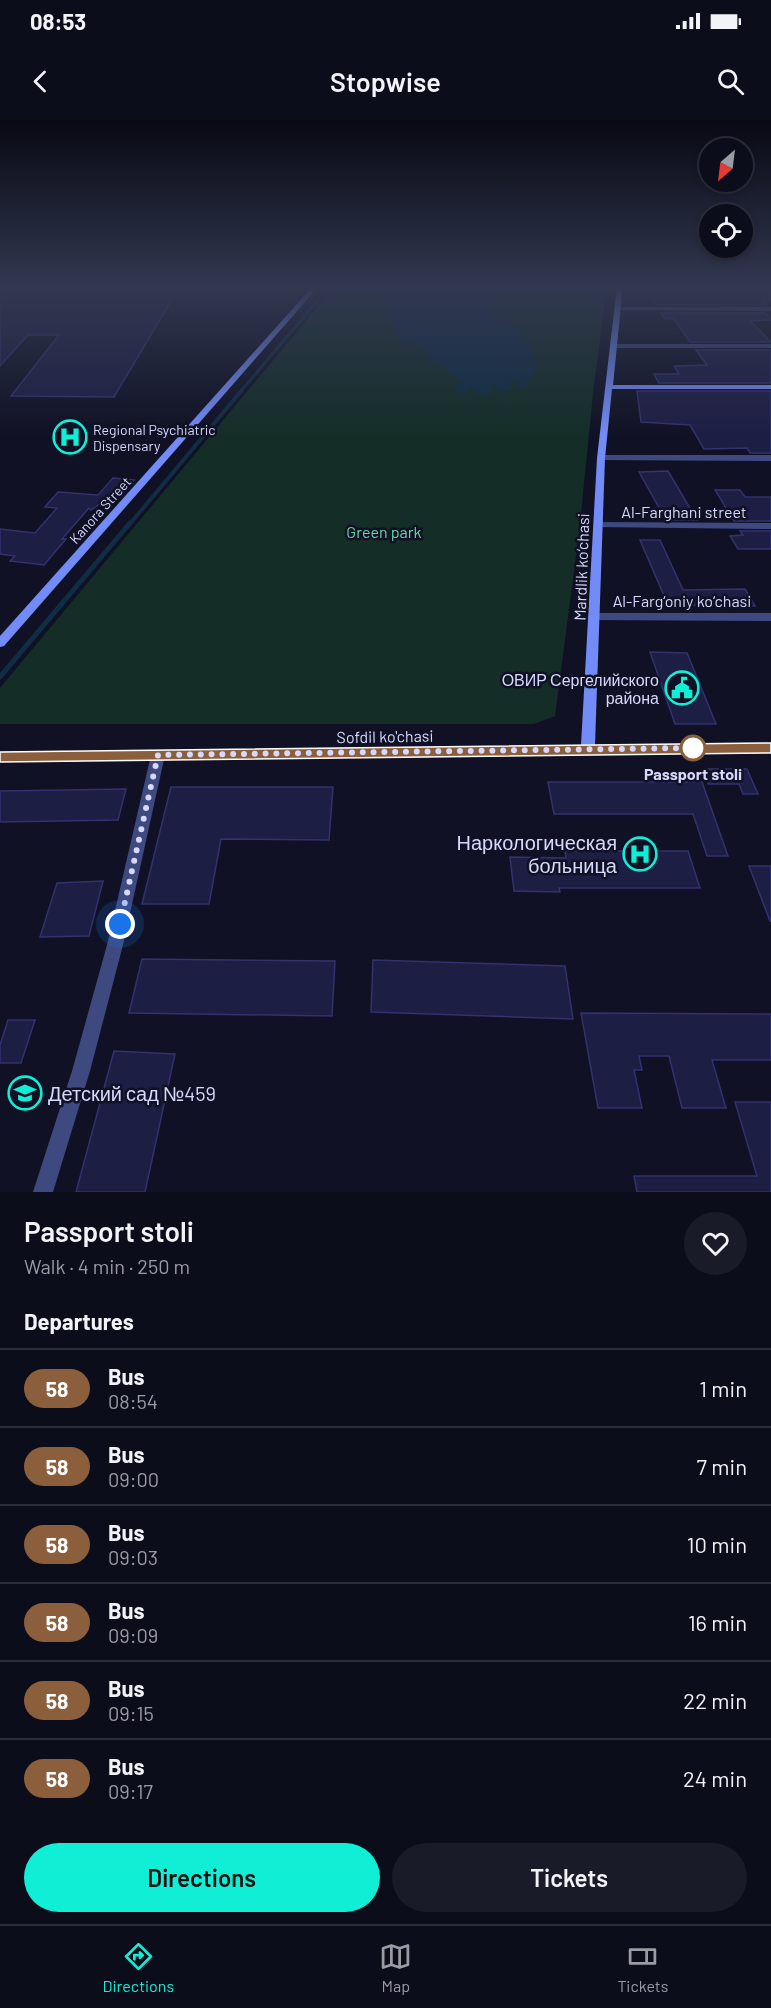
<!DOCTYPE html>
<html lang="en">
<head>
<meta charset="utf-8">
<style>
  :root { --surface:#0c0d1b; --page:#1a1b28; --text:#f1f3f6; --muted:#9a9ca3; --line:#2c2d3a; --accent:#10efd6 }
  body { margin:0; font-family:Barlow,sans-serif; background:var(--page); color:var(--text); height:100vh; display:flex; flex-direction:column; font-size:22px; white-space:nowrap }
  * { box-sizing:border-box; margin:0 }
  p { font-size:20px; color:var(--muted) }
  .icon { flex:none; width:33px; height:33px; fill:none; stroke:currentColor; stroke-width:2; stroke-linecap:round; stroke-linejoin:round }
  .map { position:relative; height:1072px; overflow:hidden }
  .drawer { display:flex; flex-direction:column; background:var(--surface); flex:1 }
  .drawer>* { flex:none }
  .badge { padding:0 12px; border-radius:20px; font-size:21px; line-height:39px }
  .needle { width:39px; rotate:208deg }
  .fabs { position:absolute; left:699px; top:18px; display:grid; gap:12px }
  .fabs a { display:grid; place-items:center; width:54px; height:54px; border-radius:50%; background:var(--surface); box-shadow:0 3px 9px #0003,0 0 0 2px var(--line); font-size:30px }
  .you { position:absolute; width:30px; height:30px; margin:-15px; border:4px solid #fff; border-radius:50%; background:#1a73e8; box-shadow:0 0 0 9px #1a73e833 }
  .map>.badge { position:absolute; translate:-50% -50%; box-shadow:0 0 0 3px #fff }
  h2 { padding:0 24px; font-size:22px; line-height:54px }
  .round { display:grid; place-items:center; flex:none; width:63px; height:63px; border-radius:32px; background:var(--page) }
  .head { display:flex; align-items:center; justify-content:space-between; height:102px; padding:0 24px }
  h1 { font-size:28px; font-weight:600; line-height:45px }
  .button { display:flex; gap:12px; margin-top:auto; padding:12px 24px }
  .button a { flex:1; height:69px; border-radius:36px; background:var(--accent); color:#111; font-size:24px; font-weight:600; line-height:69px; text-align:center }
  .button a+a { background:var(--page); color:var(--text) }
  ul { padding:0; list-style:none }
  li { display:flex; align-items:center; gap:18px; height:78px; padding:0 24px; border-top:2px solid var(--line) }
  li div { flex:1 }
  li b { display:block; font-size:22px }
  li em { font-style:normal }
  li .badge { min-width:66px; font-weight:700; text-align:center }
  .status { display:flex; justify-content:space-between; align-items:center; height:42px; padding:0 30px; background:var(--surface); direction:ltr }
  .status svg { height:16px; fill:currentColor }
  header { display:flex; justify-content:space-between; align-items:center; height:78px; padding:0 24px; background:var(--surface); font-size:27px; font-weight:600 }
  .dock { display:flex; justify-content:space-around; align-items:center; height:84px; border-top:2px solid var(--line); background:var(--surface); font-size:16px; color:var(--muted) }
  .dock a { display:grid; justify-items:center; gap:3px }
  .dock .selected { color:var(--accent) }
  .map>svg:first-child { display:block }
  .green { fill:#142e27 }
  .water { fill:#0f2d44 }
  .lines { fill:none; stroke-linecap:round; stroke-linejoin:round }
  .stream-far2 { stroke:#0f2d44; stroke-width:3 }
  .stream-far1 { stroke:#0f2d44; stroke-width:4 }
  .stream { stroke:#0f2d44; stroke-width:5 }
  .building { fill:#1d1e44; stroke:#31326e; stroke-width:1.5 }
  .street { fill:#3e4980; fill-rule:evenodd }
  .secondary { fill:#738bf6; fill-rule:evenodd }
  .line { fill:#8b5e3c; stroke:#fff; stroke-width:1.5 }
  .walk { stroke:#d6d9fc; stroke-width:6; stroke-dasharray:0 10.8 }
  .stop-dot { fill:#fff; stroke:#8b5e3c; stroke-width:3 }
  .labels { text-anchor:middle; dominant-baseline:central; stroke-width:5; stroke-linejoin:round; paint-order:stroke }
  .far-poi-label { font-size:14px; fill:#d6d9fc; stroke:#101124; text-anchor:start }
  .far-street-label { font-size:14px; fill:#d6d9fc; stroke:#101124 }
  .street-label { font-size:16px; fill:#d6d9fc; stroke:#101124 }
  .park-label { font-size:16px; fill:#66d8a4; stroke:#101124 }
  .poi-label { font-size:16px; fill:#d6d9fc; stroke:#101124; text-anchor:end }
  .stop-label { font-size:16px; font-weight:bold; fill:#d6d9fc; stroke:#101124 }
  .near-poi-label { font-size:20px; fill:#d6d9fc; stroke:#101124; text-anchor:end }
</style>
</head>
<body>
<div class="status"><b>08:53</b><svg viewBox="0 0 49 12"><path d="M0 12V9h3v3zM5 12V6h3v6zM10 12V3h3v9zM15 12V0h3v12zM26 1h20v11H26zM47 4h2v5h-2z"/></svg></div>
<header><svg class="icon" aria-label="back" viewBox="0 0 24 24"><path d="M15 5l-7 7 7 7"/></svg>Stopwise<svg class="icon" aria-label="search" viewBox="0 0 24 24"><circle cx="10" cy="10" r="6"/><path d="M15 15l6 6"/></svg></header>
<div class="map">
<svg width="771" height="1072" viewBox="0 0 771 1072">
  <rect width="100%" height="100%" fill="#101124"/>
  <polygon class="green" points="335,166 607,166 594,264 579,413 555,596 534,604 0,604 0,568"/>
  <path class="water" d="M410,166H491L483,180L486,186L524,215L522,218L528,223L536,241H521L523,244H537L527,266L517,269L516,267L521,263L517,261L510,264L513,270L501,271L492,264L490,266L493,274H478L470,266L467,267L469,273L459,272L453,266L463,263L435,241L428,242L426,240L432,237L417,223L402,224C390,196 382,186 410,166Z"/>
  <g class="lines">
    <polyline class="stream-far2" points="241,271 330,166"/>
    <polyline class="stream-far1" points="129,405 242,270"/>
    <polyline class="stream" points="0,557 130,403"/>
  </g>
  <g class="building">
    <polygon points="0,166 180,166 114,277 11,276 59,215 28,215 0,246"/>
    <polygon points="642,166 771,166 771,180 763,180 767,184 757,185 656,185"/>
    <polygon points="661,193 765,193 771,200 750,201 771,222 690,222 673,198 665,199"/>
    <polygon points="696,230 771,230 771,263 659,263 654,254 679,254 674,246 707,245"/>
    <polygon points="637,271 771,271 771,333 750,333 747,328 704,329 690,305 641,302"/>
    <polygon points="668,351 697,400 666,400 639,352"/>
    <polygon points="113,358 134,360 91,390 89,388 62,419 66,419 44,445 10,441 15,436 0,434 0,409 35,413 57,388 45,387 58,372 98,375"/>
    <polygon points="715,370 740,370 745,377 771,377 771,401 734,401"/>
    <polygon points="740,411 771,411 771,429 738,429 730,416 743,415"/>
    <polygon points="640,420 660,420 683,470 745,469 755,486 668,485"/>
    <polygon points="650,532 687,533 716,604 675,604"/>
    <polygon points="703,649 747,649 758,674 743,674 739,664 708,664"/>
    <polygon points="548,662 702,662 728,736 707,736 693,694 554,694"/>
    <polygon points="171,667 333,667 329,720 221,719 209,784 142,784"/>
    <polygon points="126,669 118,700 0,702 0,671"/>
    <polygon points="565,731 688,731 700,768 559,768 560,772 514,771 510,737 566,738"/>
    <polygon points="749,746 771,746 771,801 770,801"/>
    <polygon points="103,761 89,816 40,817 57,763"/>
    <polygon points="142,839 335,841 332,896 129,893"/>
    <polygon points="373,840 565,846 573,899 371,892"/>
    <polygon points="581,893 771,894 771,940 712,940 726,988 682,988 669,936 639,936 642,950 634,950 642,988 598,988"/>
    <polygon points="8,900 35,900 21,943 0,943 0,925"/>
    <polygon points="114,931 175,934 145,1072 76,1072"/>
    <polygon points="735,982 771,982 771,1072 637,1072 634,1056 757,1056"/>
  </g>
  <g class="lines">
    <g class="street">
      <polygon points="618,187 771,187 771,191 616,190 615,189"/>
      <polygon points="771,224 771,228 614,228 611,226 614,224"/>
      <polygon points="601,335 771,335 771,341 598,340 598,336"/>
      <polygon points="597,402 771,403 771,409 594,407 594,403"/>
      <polygon points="594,493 771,493 771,501 590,500 588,497 590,494"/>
      <polygon points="158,630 163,631 165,635 123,825 90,951 53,1072 33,1072 72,951 107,825 151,635 153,631"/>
    </g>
    <g class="secondary">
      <polygon points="313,166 319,166 4,526 0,527 0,516"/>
      <polygon points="617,166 623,166 613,265 771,265 771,269 612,269 605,338 595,625 771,623 771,633 0,642 0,632 581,625 597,338"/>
    </g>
  </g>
  <linearGradient id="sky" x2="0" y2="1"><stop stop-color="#090914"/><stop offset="0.53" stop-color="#313850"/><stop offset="1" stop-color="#313850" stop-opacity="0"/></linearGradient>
  <rect width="771" height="316" fill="url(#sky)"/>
  <polygon class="line" points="771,623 771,633 0,642 0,632"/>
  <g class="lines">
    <polyline class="walk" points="120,804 158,635 693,628"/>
  </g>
  <defs>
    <g id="hospital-ring" transform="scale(1.725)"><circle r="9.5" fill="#101124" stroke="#10efd6" stroke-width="1.5"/><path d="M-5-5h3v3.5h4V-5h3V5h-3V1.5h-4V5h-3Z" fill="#10efd6"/></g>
    <g id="civic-ring" transform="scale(1.725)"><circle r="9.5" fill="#101124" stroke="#10efd6" stroke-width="1.5"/><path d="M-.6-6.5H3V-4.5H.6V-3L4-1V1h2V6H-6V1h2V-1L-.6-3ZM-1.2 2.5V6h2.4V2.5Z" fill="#10efd6"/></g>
    <g id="school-ring" transform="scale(1.725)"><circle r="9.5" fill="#101124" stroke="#10efd6" stroke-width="1.5"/><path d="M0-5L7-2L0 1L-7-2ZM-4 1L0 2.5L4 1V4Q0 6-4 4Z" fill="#10efd6"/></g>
  </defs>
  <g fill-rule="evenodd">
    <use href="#hospital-ring" x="70" y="317"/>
    <use href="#civic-ring" x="682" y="568"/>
    <use href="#hospital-ring" x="640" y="734"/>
    <use href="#school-ring" x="25" y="973"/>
  </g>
  <circle class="stop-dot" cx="693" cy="628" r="12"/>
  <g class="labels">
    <g class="far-poi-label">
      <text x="93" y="309">Regional Psychiatric<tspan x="93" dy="16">Dispensary</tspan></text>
    </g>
    <g class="far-street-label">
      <text transform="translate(100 390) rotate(-48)">Kanora Street</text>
    </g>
    <g class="street-label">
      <text x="684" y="391">Al-Farghani street</text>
      <text transform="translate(581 447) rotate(-88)">Mardlik ko‘chasi</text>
      <text x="682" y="480">Al-Farg‘oniy ko‘chasi</text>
      <text transform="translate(385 616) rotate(-1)">Sofdil ko'chasi</text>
    </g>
    <g class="park-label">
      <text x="384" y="411">Green park</text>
    </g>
    <g class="poi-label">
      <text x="659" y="559">ОВИР Сергелийского<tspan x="659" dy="18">района</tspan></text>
    </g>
    <g class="stop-label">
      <text x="693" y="653">Passport stoli</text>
    </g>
    <g class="near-poi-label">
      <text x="617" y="722">Наркологическая<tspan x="617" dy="23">больница</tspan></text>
      <text x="48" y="973" text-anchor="start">Детский сад №459</text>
    </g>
  </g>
</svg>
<div class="fabs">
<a><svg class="needle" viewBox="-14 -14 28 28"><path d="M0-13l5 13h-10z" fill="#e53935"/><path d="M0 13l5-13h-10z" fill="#9a9ca3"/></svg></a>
<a><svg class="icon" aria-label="locate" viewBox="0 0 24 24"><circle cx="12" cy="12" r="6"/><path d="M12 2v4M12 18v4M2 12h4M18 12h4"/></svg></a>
</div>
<div class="you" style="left:120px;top:804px"></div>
</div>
<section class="drawer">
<div class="head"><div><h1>Passport stoli</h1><p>Walk · 4 min · 250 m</p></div><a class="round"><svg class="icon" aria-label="heart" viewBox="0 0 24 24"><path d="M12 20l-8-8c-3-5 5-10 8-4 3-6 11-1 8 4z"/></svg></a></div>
<h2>Departures</h2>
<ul>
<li><span class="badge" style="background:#8b5e3c;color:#fff">58</span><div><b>Bus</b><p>08:54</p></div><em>1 min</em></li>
<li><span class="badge" style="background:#8b5e3c;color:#fff">58</span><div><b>Bus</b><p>09:00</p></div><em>7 min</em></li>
<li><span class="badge" style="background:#8b5e3c;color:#fff">58</span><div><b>Bus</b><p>09:03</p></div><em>10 min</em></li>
<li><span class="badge" style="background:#8b5e3c;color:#fff">58</span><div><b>Bus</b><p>09:09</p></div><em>16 min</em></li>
<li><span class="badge" style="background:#8b5e3c;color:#fff">58</span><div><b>Bus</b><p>09:15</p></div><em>22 min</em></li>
<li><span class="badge" style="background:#8b5e3c;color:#fff">58</span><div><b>Bus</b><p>09:17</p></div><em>24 min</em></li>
</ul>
<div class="button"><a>Directions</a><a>Tickets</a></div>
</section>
<nav class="dock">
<a class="selected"><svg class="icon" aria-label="directions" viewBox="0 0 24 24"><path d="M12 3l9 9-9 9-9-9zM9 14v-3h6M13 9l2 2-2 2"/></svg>Directions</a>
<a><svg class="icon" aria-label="map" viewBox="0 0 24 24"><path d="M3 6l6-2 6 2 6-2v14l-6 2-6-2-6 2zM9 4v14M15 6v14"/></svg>Map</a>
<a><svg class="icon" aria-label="tickets" viewBox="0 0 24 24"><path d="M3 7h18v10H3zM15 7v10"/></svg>Tickets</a>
</nav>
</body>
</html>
